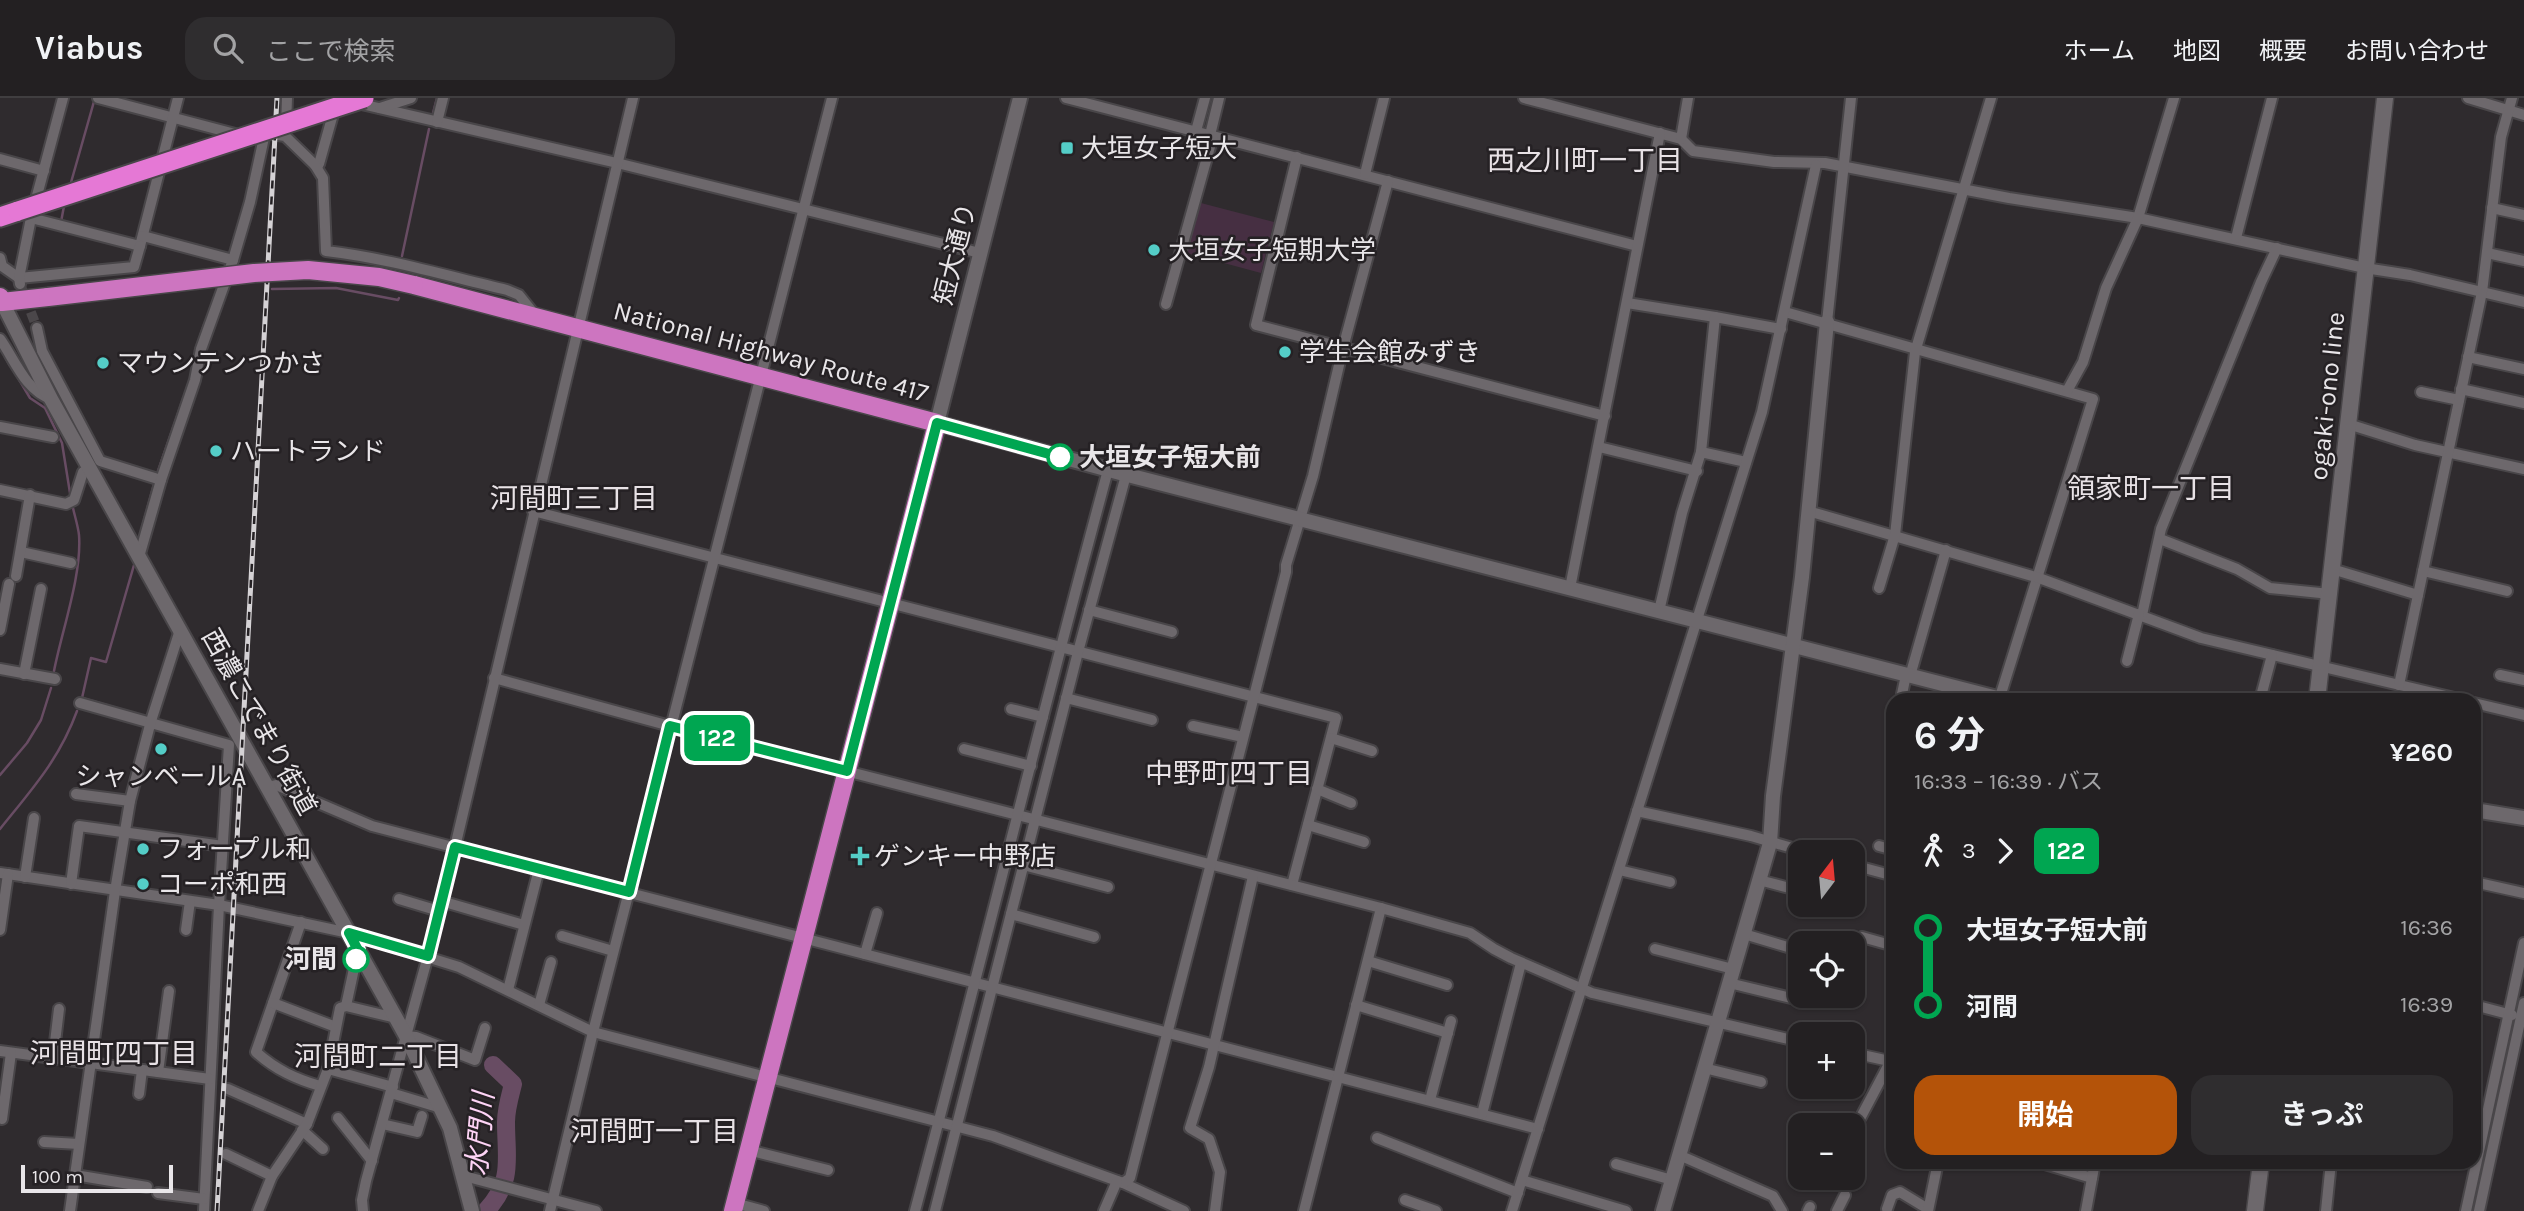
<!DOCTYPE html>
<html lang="ja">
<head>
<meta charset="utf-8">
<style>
  :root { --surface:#232022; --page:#2f2d2f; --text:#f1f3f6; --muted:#a3a3a5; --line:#403e40; --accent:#b45309 }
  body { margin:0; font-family:Karla,"Noto Sans JP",sans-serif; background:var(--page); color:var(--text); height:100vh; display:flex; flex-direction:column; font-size:26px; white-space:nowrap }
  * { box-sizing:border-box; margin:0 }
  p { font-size:23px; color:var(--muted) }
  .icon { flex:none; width:38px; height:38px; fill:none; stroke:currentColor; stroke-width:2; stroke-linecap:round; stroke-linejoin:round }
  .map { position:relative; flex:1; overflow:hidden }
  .details { position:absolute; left:1886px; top:595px; width:595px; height:476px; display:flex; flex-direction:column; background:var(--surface); border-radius:21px; box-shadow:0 2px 5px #0004,0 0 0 2px var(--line) }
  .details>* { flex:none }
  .badge { padding:0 14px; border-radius:10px; font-size:24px; line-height:46px }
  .needle { width:46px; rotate:16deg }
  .tools { position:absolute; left:1788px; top:742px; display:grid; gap:14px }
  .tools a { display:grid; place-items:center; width:77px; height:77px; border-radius:14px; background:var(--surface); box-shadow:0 2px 5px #0004,0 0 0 2px var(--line); font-size:35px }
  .scale { position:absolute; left:21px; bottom:18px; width:152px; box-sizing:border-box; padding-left:7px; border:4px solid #e9e6e9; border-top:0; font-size:19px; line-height:24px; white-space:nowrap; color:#e9e6e9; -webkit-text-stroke:5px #252124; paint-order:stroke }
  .map>.badge { position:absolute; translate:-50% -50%; box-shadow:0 0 0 4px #fff }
  .legs { display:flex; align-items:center; gap:10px; height:77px; padding:0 28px; font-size:23px }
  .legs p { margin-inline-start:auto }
  .summary { display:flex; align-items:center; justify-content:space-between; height:119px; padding:0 28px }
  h1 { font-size:38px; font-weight:700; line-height:52px }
  .primary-button { display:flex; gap:14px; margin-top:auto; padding:14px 28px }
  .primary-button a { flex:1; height:80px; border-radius:21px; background:var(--accent); color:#fff; font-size:28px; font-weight:700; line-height:80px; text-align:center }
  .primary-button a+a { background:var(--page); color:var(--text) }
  ul { padding:0 28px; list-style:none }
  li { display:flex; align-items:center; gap:24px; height:77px; font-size:26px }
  li i { display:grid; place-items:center; width:10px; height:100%; margin:0 9px; background:currentColor }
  li i::after { content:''; width:18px; height:18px; margin:-9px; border:5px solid; border-radius:50%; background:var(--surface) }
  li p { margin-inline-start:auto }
  li:first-child i { background:linear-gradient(#0000 50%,currentColor 0) }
  li:last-child i { background:linear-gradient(currentColor 50%,#0000 0) }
  header { display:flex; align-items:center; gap:42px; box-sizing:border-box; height:98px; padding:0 35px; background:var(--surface); border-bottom:2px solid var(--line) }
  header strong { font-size:33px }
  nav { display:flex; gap:38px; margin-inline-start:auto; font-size:24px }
  .search { width:490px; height:63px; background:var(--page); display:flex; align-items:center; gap:18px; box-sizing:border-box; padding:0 24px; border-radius:21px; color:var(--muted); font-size:26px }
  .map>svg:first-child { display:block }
  .green { fill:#462f42 }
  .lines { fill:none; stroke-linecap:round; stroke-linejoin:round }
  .stream { stroke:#684c63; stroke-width:2.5 }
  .river { stroke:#684c63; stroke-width:18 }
  .minor-tunnel { stroke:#4b474a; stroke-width:10; stroke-dasharray:10 5; stroke-linecap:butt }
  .minor-casing { stroke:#494649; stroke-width:14 }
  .tertiary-casing { stroke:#494649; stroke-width:18 }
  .secondary-casing { stroke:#494649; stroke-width:19 }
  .trunk-casing { stroke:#494649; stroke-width:21 }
  .motorway-casing { stroke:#494649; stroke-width:23 }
  .minor { stroke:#6d686c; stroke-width:10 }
  .tertiary { stroke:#6d686c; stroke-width:14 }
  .secondary { stroke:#6d686c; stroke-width:16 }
  .trunk { stroke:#cd75c0; stroke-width:18 }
  .motorway { stroke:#e578d5; stroke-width:19 }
  .rail-casing { stroke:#d5d2d5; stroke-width:5 }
  .rail { stroke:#252124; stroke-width:2.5; stroke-dasharray:8; stroke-linecap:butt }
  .trunk-bridge-casing { stroke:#494649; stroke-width:21; stroke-linecap:butt }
  .motorway-bridge-casing { stroke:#494649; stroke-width:23; stroke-linecap:butt }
  .trunk-bridge { stroke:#cd75c0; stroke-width:18 }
  .motorway-bridge { stroke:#e578d5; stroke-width:19 }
  .line-1-casing { stroke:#fff; stroke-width:16 }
  .line-1 { stroke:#00a651; stroke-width:10 }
  .poi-dot { fill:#54cdc7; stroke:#252124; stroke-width:2.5 }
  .stop-1-dot { fill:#fff; stroke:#00a651; stroke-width:3.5 }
  .labels { text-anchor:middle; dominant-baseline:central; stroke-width:5; stroke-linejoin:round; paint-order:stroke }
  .poi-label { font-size:26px; fill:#e9e6e9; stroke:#252124; text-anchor:start }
  .street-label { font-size:26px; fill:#e9e6e9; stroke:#252124 }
  .stop-label { font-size:26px; font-weight:bold; fill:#e9e6e9; stroke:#252124; text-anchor:start }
  .neighbourhood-label { font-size:28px; fill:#e8e2e6; stroke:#252124 }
  .water-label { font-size:28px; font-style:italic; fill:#fed4f6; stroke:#252124 }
</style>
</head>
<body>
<header>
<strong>Viabus</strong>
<div class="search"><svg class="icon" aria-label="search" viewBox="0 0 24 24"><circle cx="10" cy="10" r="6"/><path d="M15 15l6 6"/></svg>ここで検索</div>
<nav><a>ホーム</a><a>地図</a><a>概要</a><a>お問い合わせ</a></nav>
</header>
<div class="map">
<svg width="2524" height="1113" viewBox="0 0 2524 1113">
  <rect width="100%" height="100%" fill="#2f2b2e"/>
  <polygon class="green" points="1197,104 1274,124 1261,175 1183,154"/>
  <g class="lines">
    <g class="stream">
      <polyline points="433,15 437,0"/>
      <polyline points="70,88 95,0"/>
      <polyline points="61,124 64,108"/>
      <polyline points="402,158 429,31"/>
      <polyline points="272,191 336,190 398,202 399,200"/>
      <polyline points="195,253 204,227"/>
      <polyline points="5,259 10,268"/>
      <polyline points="14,273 30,300 45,310 62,345 70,395"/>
      <polyline points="158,373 188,287"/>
      <polyline points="143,426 154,386"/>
      <path d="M54,573C62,532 82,477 79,437C78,428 75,419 73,410"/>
      <polyline points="120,611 82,600 91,560 106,564 134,467"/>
      <polyline points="0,677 27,645 41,622 51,590"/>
      <path d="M0,731C32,691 59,662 77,613"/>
    </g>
    <path class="river" d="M486,1113C514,1083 506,1061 506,1024C506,1011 510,998 513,986L493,967"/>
    <polyline class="minor-tunnel" points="20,186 37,230"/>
    <g class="minor-casing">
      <g id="minor">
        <polyline points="98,0 239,37"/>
        <polyline points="1066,0 1637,148"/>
        <polyline points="1524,0 1681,41 1693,53 1774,64 1825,65 2009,100 2138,120 2365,170 2410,177 2524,204"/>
        <polyline points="2468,0 2524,17"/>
        <polyline points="357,5 617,65 980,155"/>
        <polyline points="380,10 411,0"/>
        <polyline points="437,24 443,0"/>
        <polyline points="286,28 287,0"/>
        <polyline points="1196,33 1205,0"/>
        <polyline points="1210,37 1219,0"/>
        <polyline points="1681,41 1688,0"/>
        <polyline points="1297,59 1256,227 1605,318"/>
        <polyline points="0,61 44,73"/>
        <polyline points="315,67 319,66 335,9"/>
        <polyline points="1365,76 1384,0"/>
        <polyline points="2492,110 2524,117"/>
        <polyline points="31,120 140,148 178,0"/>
        <polyline points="143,138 233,162"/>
        <polyline points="2236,140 2272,0"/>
        <polyline points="2487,155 2524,163"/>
        <polyline points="0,160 2,168 19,180 134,169 140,148"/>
        <polyline points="20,186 19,180 31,120 63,0"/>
        <polyline points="1627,205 1715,219"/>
        <polyline points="1166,206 1213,38"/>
        <polyline points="1785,214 2093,301 1999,602"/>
        <polyline points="1827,224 1851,0"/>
        <polyline points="37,230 42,253 100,363 161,382"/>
        <path d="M0,241C15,262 25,292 51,301"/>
        <polyline points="2468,259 2524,271"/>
        <polyline points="2461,291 2524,305"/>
        <polyline points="2067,293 2083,264 2106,190 2138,120 2174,0"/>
        <polyline points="2421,294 2459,302"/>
        <polyline points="2348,326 2415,347 2524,371"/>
        <polyline points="0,329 53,339"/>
        <polyline points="1599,349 1697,373"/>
        <polyline points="1701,354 1715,219 1781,231"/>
        <polyline points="0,392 66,406 74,402 83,374 90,370"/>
        <polyline points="533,413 1336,620 1292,787"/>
        <polyline points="1808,413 2039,480 2201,540 2463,602"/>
        <polyline points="2160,441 2237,471 2270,490 2330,496"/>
        <polyline points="21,454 71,465"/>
        <path d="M139,459L161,382L195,282L201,251L233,162L250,104L265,35L285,38L315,67L323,80L326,153C387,160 447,178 507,192L519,197L535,217"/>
        <polyline points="2332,471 2418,497"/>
        <polyline points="2423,473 2507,493"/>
        <polyline points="16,478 30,397"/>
        <polyline points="1570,490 1660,35"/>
        <polyline points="1879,490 1895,437 1915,254 1991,0"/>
        <polyline points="1089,512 1172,534"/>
        <polyline points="1659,513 1682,415 1701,354 1746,364"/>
        <polyline points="2142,517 2161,431 2261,184 2277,150"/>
        <polyline points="0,532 9,486"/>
        <polyline points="2127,563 2139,516"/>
        <polyline points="0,571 55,581"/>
        <polyline points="24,576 41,491"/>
        <polyline points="2500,577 2524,582"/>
        <polyline points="1910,578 1946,452"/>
        <polyline points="494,580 670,628 1381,810 1470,835 1494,851 1511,860 1592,895 1801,944"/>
        <polyline points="2399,587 2482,194 2501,39 2512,0"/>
        <polyline points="1066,600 1152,622"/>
        <polyline points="1904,602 1902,596 1906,577"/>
        <polyline points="2260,602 2272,557"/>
        <polyline points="80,605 229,647 219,807 204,1113"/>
        <polyline points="2474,605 2524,617"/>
        <polyline points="1011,611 1043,619"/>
        <polyline points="1193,628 1243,639"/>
        <polyline points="1331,640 1372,653"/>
        <polyline points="964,651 1031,668"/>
        <polyline points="268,689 276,687 372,728 1538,1031"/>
        <polyline points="1317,691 1351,705"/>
        <polyline points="76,696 130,703"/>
        <polyline points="1637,713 1751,738 1806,754"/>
        <polyline points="1308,727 1364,744"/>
        <polyline points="1879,748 1894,752"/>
        <polyline points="1023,767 1108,789"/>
        <polyline points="1853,767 1894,778"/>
        <polyline points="1619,772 1670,784"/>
        <polyline points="0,775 219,807 349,835 459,869 593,934 993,1038 1123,1085 1184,1113"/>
        <polyline points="25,779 34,720"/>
        <polyline points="1759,782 1801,793"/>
        <polyline points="2474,784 2524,795"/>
        <polyline points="71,786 79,728 223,748"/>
        <polyline points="399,801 439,813"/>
        <polyline points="441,803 524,827"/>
        <polyline points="1011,816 1094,839"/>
        <path d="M301,824L256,954C276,972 296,981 320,988"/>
        <polyline points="0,832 8,776"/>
        <polyline points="186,832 190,803"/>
        <polyline points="1744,836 1801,853"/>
        <polyline points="562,838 613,853"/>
        <polyline points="1862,839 1894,848"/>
        <polyline points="1655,851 1733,871"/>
        <polyline points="865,856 877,815"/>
        <polyline points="1368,863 1447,887"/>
        <polyline points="1729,885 1812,905"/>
        <polyline points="508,892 539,771"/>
        <polyline points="273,905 336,929"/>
        <polyline points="539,907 551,864"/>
        <polyline points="1356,907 1448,935"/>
        <polyline points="2474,907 2512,917"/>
        <polyline points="346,908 396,920"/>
        <polyline points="406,938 416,939 475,962 485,930"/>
        <polyline points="0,953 210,981"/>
        <polyline points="1853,955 1894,964"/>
        <polyline points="53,961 59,911"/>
        <polyline points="1704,970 1761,984"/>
        <polyline points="328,971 340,910 346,908 358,852"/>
        <polyline points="158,974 169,893"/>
        <polyline points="228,991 307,1026"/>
        <polyline points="1812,993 1814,989"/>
        <polyline points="391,995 441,1010"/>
        <polyline points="139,996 142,972"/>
        <polyline points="1430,1002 1451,923"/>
        <polyline points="1482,1016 1521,865"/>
        <polyline points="338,1020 372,1063"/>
        <polyline points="2,1021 11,955"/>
        <polyline points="382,1026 417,1034 422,1018"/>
        <polyline points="302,1032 323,1051"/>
        <polyline points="1853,1034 1890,964"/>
        <polyline points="1377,1040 1518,1095"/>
        <polyline points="44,1044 79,1046"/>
        <polyline points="748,1052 828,1072"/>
        <polyline points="226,1056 272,1078"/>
        <polyline points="1679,1057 1773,1098 1782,1113"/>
        <polyline points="2038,1064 2092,1080"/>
        <polyline points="1616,1066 1672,1082"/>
        <polyline points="75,1077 147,1089"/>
        <polyline points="464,1078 596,1113"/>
        <polyline points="1522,1082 1626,1113"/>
        <polyline points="1123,1085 1130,1080 1286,474 1286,467 1313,378 1343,250 1388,83"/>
        <polyline points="158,1095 204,1101"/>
        <polyline points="1405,1102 1436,1113"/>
        <polyline points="735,1105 764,1113"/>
        <polyline points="1887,1111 1892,1097 1900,1094 1928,1111"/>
        <polyline points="70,1113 115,793 130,703 151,623 180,532"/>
        <polyline points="258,1113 272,1078 307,1026 328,971 393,989"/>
        <polyline points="363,1113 362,1102 366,1083 428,858 455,749 633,0"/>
        <polyline points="550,1113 593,934 832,0"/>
        <path d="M915,1113C981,866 1041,618 1108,372"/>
        <polyline points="935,1113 1078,554 1126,377"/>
        <polyline points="1104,1113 1117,1083"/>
        <polyline points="1215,1113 1220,1074 1209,1041 1190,1030 1209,969 1253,778"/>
        <polyline points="1304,1113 1381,810"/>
        <polyline points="1512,1113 1762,314 1816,67"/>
        <polyline points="1808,1113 1810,1109"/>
        <polyline points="1837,1113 1845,1097"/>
        <polyline points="1928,1113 1938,1064"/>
        <polyline points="2086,1113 2095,1064"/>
        <polyline points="2326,1113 2331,1064"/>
        <polyline points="2466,1113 2524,845"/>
        <polyline points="2479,1113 2524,905"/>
      </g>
    </g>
    <g class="tertiary-casing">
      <g id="tertiary">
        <polyline points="1020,0 937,325 1120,375 2005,602"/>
        <polyline points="2,204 51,301 406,938 450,1030 472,1113"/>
        <polyline points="2474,712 2524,720"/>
        <polyline points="1663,1113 1770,745 1773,698 1802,479 1827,224"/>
      </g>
    </g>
    <g class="secondary-casing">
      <g id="secondary">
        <polyline points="2317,602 2385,0"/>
        <polyline points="2255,1113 2261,1064"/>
      </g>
    </g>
    <g class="trunk-casing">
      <g id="trunk">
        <polyline points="414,187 937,325 733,1113"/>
        <polyline points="0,199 2,204 48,199"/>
      </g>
    </g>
    <g class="motorway-casing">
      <polyline id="motorway" points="0,119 18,113"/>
    </g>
    <use href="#minor" class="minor"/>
    <use href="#tertiary" class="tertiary"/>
    <use href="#secondary" class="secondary"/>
    <use href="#trunk" class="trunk"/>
    <use href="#motorway" class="motorway"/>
    <g class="rail-casing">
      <polyline id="rail" points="217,1113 277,0"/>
    </g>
    <use href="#rail" class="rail"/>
    <g class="trunk-bridge-casing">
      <polyline id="trunk-bridge" points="48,199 254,175 308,172 379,179 414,187"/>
    </g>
    <g class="motorway-bridge-casing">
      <polyline id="motorway-bridge" points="18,113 364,0"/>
    </g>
    <use href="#trunk-bridge" class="trunk-bridge"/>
    <use href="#motorway-bridge" class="motorway-bridge"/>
  </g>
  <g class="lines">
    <g class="line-1-casing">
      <polyline id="line-1" points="356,861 358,852 349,835 428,858 455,749 629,794 670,628 847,673 937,325 1060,359"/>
    </g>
    <use href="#line-1" class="line-1"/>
  </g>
  <g class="poi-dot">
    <rect x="1060" y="43" width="14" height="14" rx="3.5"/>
    <circle cx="1154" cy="152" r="7"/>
    <circle cx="1285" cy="254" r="7"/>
    <circle cx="103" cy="265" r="7"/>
    <circle cx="216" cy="353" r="7"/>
    <circle cx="161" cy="651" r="7"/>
    <circle cx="143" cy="751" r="7"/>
    <path d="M856.5 747.5h7v7h7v7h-7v7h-7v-7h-7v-7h7z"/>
    <circle cx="143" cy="786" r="7"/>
  </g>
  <g class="stop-1-dot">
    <circle cx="1060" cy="359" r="12"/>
    <circle cx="356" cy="861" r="12"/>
  </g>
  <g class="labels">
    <g class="poi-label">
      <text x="1081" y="50">大垣女子短大</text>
      <text x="1168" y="152">大垣女子短期大学</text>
      <text x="1299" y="254">学生会館みずき</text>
      <text x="117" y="265">マウンテンつかさ</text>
      <text x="230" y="353">ハートランド</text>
      <text x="161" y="678" text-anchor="middle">シャンベールA</text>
      <text x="157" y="751">フォープル和</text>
      <text x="874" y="758">ゲンキー中野店</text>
      <text x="157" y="786">コーポ和西</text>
    </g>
    <g class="street-label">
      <text transform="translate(955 156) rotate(-76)">短大通り</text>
      <text transform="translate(771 254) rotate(15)">National Highway Route 417</text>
      <text transform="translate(2327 298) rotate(-84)">ogaki-ono line</text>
      <text transform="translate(259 624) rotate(61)">西濃こでまり街道</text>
    </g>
    <g class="stop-label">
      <text x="1079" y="359">大垣女子短大前</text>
      <text x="337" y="861" text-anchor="end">河間</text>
    </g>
    <g class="neighbourhood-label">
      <text x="1585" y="62">西之川町一丁目</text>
      <text x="2151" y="390">領家町一丁目</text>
      <text x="574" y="400">河間町三丁目</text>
      <text x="1229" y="675">中野町四丁目</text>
      <text x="114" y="955">河間町四丁目</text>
      <text x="378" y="958">河間町二丁目</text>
      <text x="655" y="1033">河間町一丁目</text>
    </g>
    <g class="water-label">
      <text transform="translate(480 1036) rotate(-85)">水門川</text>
    </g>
  </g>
</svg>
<div class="tools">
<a><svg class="needle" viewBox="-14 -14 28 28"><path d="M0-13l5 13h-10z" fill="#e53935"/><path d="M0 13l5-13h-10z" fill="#a3a3a5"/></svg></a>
<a><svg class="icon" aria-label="locate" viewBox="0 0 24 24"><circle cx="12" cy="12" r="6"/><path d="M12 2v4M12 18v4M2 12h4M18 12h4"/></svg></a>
<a>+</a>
<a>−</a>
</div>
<div class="scale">100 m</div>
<b class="badge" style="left:717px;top:640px;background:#00a651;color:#fff">122</b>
<section class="details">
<div class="summary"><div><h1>6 分</h1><p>16:33 – 16:39 · バス</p></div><b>¥260</b></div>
<div class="legs"><svg class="icon" aria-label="walk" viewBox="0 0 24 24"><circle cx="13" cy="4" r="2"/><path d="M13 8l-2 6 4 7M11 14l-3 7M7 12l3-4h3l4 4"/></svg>3<svg class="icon" aria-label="forward" viewBox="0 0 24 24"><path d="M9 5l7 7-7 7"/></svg><b class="badge" style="background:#00a651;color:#fff">122</b></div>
<ul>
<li><i style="color:#00a651"></i><b>大垣女子短大前</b><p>16:36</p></li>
<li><i style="color:#00a651"></i><b>河間</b><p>16:39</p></li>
</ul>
<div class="primary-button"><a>開始</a><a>きっぷ</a></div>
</section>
</div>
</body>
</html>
